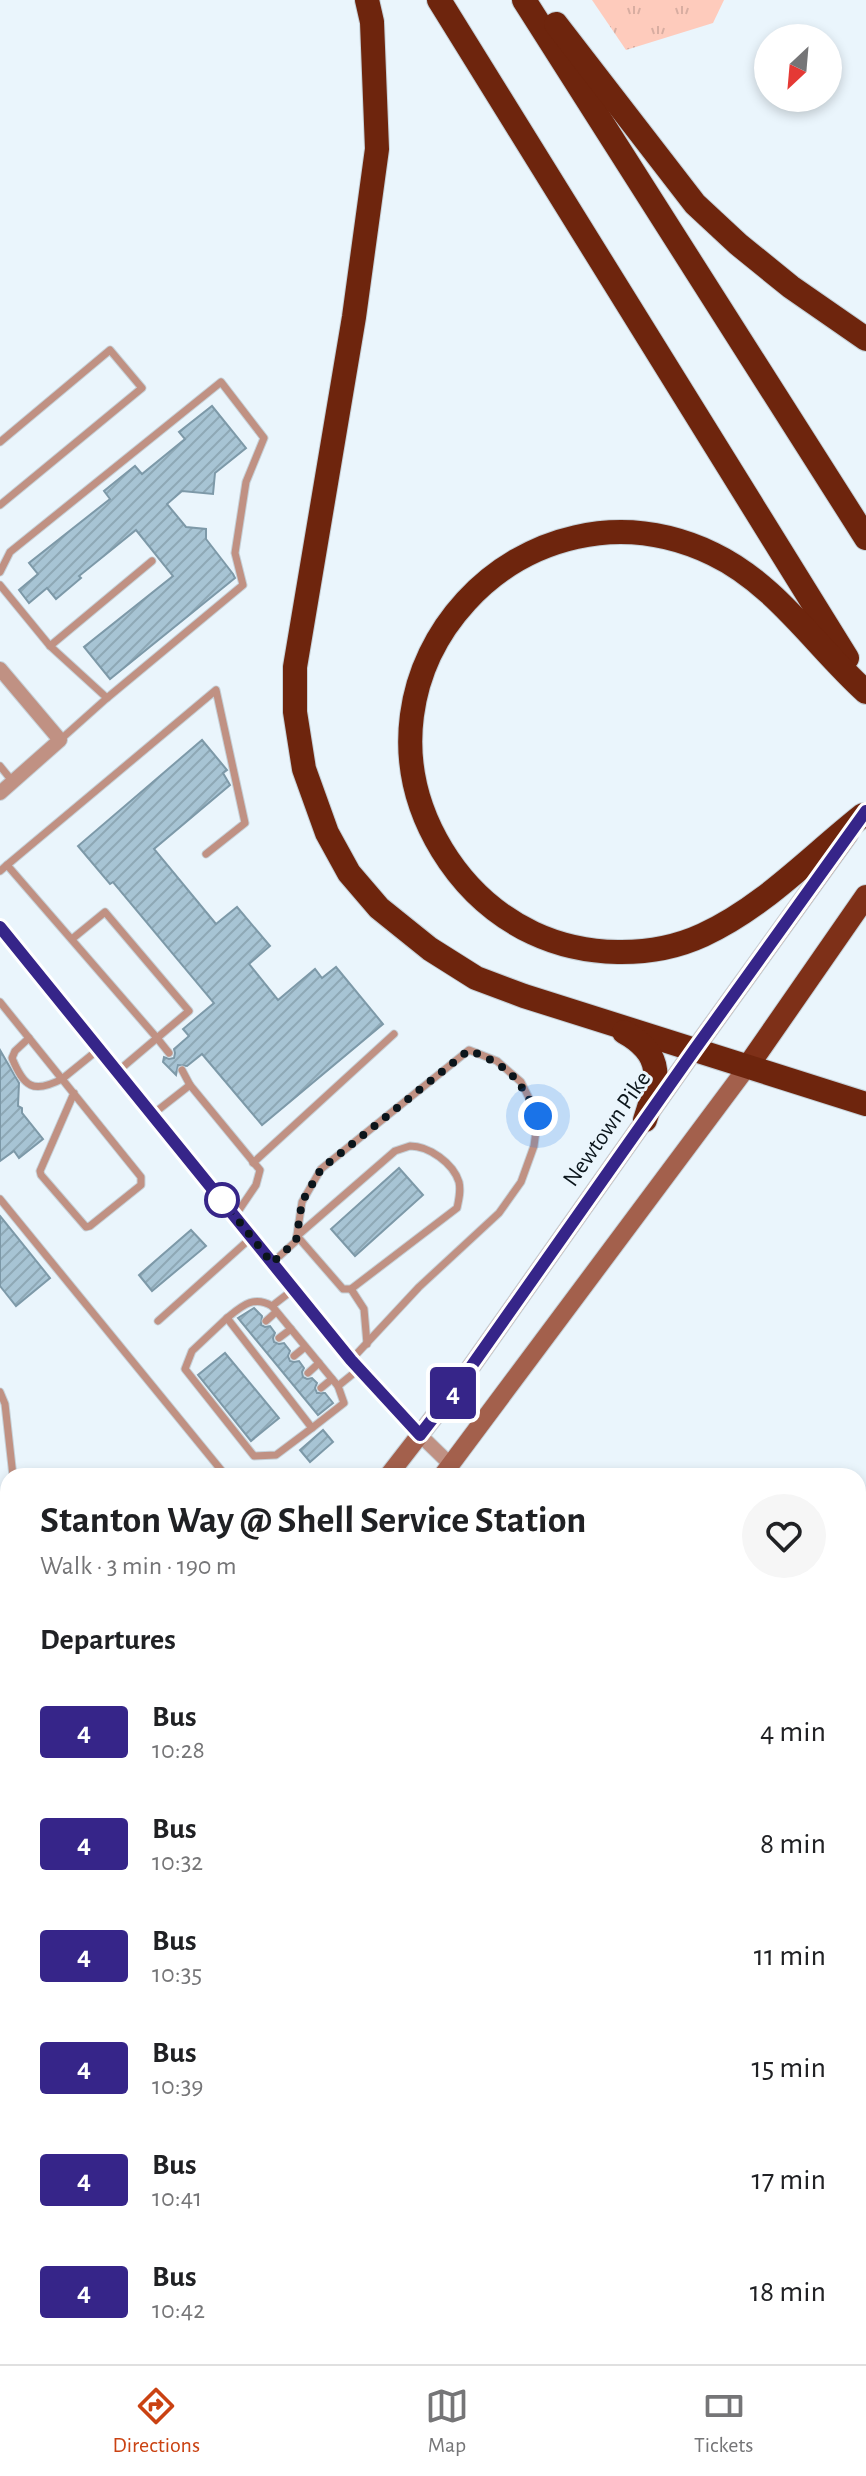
<!DOCTYPE html>
<html lang="en">
<head>
<meta charset="utf-8">
<style>
  :root { --surface:#fff; --page:#f6f6f6; --text:#202124; --muted:#757577; --line:#e0e0e0; --accent:#ca4212 }
  body { margin:0; font-family:"Alegreya Sans",sans-serif; background:var(--page); color:var(--text); height:100vh; display:flex; flex-direction:column; font-size:30px; white-space:nowrap }
  * { box-sizing:border-box; margin:0 }
  p { font-size:26px; color:var(--muted) }
  .icon { flex:none; width:44px; height:44px; fill:none; stroke:currentColor; stroke-width:2; stroke-linecap:round; stroke-linejoin:round }
  .map { position:relative; flex:1; overflow:hidden }
  .details { position:absolute; left:0px; top:1468px; width:866px; height:896px; display:flex; flex-direction:column; background:var(--surface); border-radius:24px 24px 0 0; box-shadow:0 4px 12px #0003 }
  .details>* { flex:none }
  .badge { padding:0 16px; border-radius:6px; font-size:28px; line-height:52px }
  .needle { width:52px; rotate:206deg }
  .controls { position:absolute; left:754px; top:24px; display:grid; gap:16px }
  .controls a { display:grid; place-items:center; width:88px; height:88px; border-radius:50%; background:var(--surface); box-shadow:0 4px 12px #0003; font-size:40px }
  .you { position:absolute; width:40px; height:40px; margin:-20px; border:6px solid #fff; border-radius:50%; background:#1a73e8; box-shadow:0 0 0 12px #1a73e833 }
  .map>.badge { position:absolute; translate:-50% -50%; box-shadow:0 0 0 4px #fff }
  h2 { padding:0 40px; font-size:30px; line-height:72px }
  .round { display:grid; place-items:center; flex:none; width:84px; height:84px; border-radius:42px; background:var(--page) }
  .summary { display:flex; align-items:center; justify-content:space-between; height:136px; padding:0 40px }
  h1 { font-size:38px; font-weight:700; line-height:60px }
  ul { padding:0; list-style:none }
  li { display:flex; align-items:center; gap:24px; height:112px; padding:0 40px }
  li div { flex:1 }
  li b { display:block; font-size:30px }
  li em { font-style:normal }
  li .badge { min-width:88px; font-weight:700; text-align:center }
  .menu { display:flex; justify-content:space-around; align-items:center; height:112px; border-top:2px solid var(--line); background:var(--surface); font-size:22px; color:var(--muted) }
  .menu a { display:grid; justify-items:center; gap:4px }
  .menu .active { color:var(--accent) }
  .map>svg:first-child { display:block }
  .grass { fill:url(#grass-tufts) }
  .building { fill:url(#building-hatch); stroke:#7d99a8; stroke-width:2 }
  .lines { fill:none; stroke-linecap:round; stroke-linejoin:round }
  .service-casing { stroke:#c6d1d8; stroke-width:9 }
  .minor-casing { stroke:#c6d1d8; stroke-width:16 }
  .tertiary-casing { stroke:#c6d1d8; stroke-width:18 }
  .secondary-casing { stroke:#c6d1d8; stroke-width:20 }
  .trunk-casing { stroke:#c6d1d8; stroke-width:24 }
  .motorway-casing { stroke:#c6d1d8; stroke-width:26 }
  .service { stroke:#c09183; stroke-width:7 }
  .minor { stroke:#c09183; stroke-width:14 }
  .tertiary { stroke:#c09183; stroke-width:16 }
  .secondary { stroke:#a3604c; stroke-width:18 }
  .trunk { stroke:#7e3018; stroke-width:22 }
  .motorway { stroke:#6e250d; stroke-width:24 }
  .line-casing { stroke:#fff; stroke-width:18 }
  .line { stroke:#362589; stroke-width:12 }
  .walk { stroke:#0b151b; stroke-width:8; stroke-dasharray:0 14.4 }
  .stop-dot { fill:#fff; stroke:#362589; stroke-width:4 }
  .labels { text-anchor:middle; dominant-baseline:central; stroke-width:6; stroke-linejoin:round; paint-order:stroke }
  .street-label { font-size:24px; fill:#0b151b; stroke:#eaf5fc }
</style>
</head>
<body>
<div class="map">
<svg width="866" height="2364" viewBox="0 0 866 2364">
  <defs>
    <pattern id="grass-tufts" width="24" height="20" patternUnits="userSpaceOnUse" patternTransform="scale(2)"><rect width="24" height="20" fill="#fecbbc"/><path d="M3 7l-1-3M5 7V3M7 7l1-3M15 17l-1-3M17 17v-4M19 17l1-3" fill="none" stroke="#d8ada1"/></pattern>
    <pattern id="building-hatch" width="6" height="6" patternUnits="userSpaceOnUse" patternTransform="scale(2)"><rect width="6" height="6" fill="#a7c4d4"/><path d="M-1 1l2-2M0 6l6-6M5 7l2-2" fill="none" stroke="#8ea8b5"/></pattern>
  </defs>
  <rect width="100%" height="100%" fill="#eaf5fc"/>
  <polygon class="grass" points="592,0 724,0 713,23 626,50"/>
  <g class="building">
    <polygon points="212,406 246,448 215,473 213,494 182,491 167,504 186,527 206,529 206,539 233,574 235,578 110,679 84,647 173,576 136,530 79,576 81,578 56,599 47,588 29,603 19,590 38,574 29,563 110,499 104,491 135,466 142,474 185,439 179,432"/>
    <polygon points="202,740 227,770 223,773 230,785 154,849 216,924 237,907 270,946 249,964 278,1000 315,969 322,978 336,967 383,1024 262,1125 202,1054 187,1066 178,1065 176,1075 163,1062 164,1057 169,1059 174,1058 175,1053 174,1049 189,1036 183,1029 214,1003 113,882 110,884 78,846"/>
    <polygon points="0,1050 19,1083 18,1106 22,1108 22,1113 43,1139 19,1158 14,1151 0,1161"/>
    <polygon points="399,1168 423,1195 355,1256 331,1229"/>
    <polygon points="0,1216 50,1278 16,1306 0,1286"/>
    <polygon points="191,1230 206,1246 152,1291 139,1275"/>
    <polygon points="254,1308 262,1316 261,1325 265,1327 270,1326 275,1333 273,1338 274,1342 279,1344 284,1343 290,1351 288,1356 290,1361 294,1362 299,1361 304,1368 302,1372 303,1377 307,1379 312,1378 317,1383 315,1388 317,1393 325,1393 333,1403 318,1415 238,1318"/>
    <polygon points="225,1353 279,1418 251,1441 198,1375"/>
    <polygon points="323,1430 333,1442 310,1462 300,1450"/>
  </g>
  <g class="lines">
    <g class="service-casing">
      <g id="service">
        <polyline points="0,442 110,350 142,388 0,505"/>
        <polyline points="0,572 10,552 221,382 264,438 246,482 235,553 243,585 107,698"/>
        <polyline points="0,585 50,646 107,698 60,740"/>
        <polyline points="50,646 152,561"/>
        <polyline points="0,766 13,782"/>
        <polyline points="7,865 216,690 245,823 206,854"/>
        <polyline points="0,871 7,865 157,1038 189,1011 105,912 72,939"/>
        <polyline points="0,1002 62,1079 99,1049"/>
        <path d="M29,1038L15,1051L12,1058C24,1087 33,1094 62,1079L141,1177V1185L90,1226L86,1227L41,1175L40,1171L74,1093"/>
        <polyline points="182,1070 190,1085"/>
        <polyline points="118,1071 157,1038 169,1053"/>
        <polyline points="153,1114 190,1085 260,1170 256,1185 235,1216"/>
        <path d="M410,1146C429,1146 453,1163 459,1182C461,1191 459,1199 457,1208L351,1289H343L297,1236L395,1151Z"/>
        <polyline points="253,1163 394,1034"/>
        <polyline points="0,1199 226,1476"/>
        <polyline points="272,1263 296,1241 302,1202 321,1169 469,1050 497,1061 521,1082 538,1116 534,1146 521,1182 499,1213 419,1287 351,1360"/>
        <path d="M294,1289L272,1306C253,1295 242,1306 227,1318L312,1428L344,1403L338,1386L359,1369"/>
        <polyline points="351,1289 364,1309 367,1344"/>
        <polyline points="272,1306 338,1386"/>
        <polyline points="227,1318 192,1351 185,1369 254,1456 276,1455 312,1428"/>
        <polyline points="158,1321 252,1237"/>
        <polyline points="266,1321 276,1312"/>
        <polyline points="279,1338 291,1329"/>
        <polyline points="294,1356 305,1347"/>
        <polyline points="308,1373 319,1363"/>
        <polyline points="321,1388 332,1379"/>
        <polyline points="0,1392 5,1404 13,1476"/>
        <polyline points="858,2067 866,2076"/>
        <polyline points="858,2317 866,2317"/>
        <polyline points="206,2356 215,2358 220,2356"/>
        <polyline points="257,2356 265,2364"/>
        <polyline points="517,2356 523,2364"/>
        <polyline points="178,2364 186,2356"/>
        <polyline points="402,2364 412,2356"/>
        <polyline points="570,2364 581,2360 582,2356"/>
        <polyline points="749,2364 754,2356"/>
      </g>
    </g>
    <g class="minor-casing">
      <g id="minor">
        <polyline points="0,669 60,740 0,793"/>
        <polyline points="0,927 351,1360 420,1435 451,1465"/>
      </g>
    </g>
    <g class="tertiary-casing">
      <g id="tertiary">
        <polyline points="0,1724 8,1732"/>
        <polyline points="0,1781 8,1789"/>
      </g>
    </g>
    <g class="secondary-casing">
      <g id="secondary">
        <polyline points="388,1476 454,1391 695,1049 849,835"/>
        <polyline points="442,1476 748,1066"/>
        <polyline points="0,1944 8,1935"/>
      </g>
    </g>
    <g class="trunk-casing">
      <polyline id="trunk" points="748,1066 866,896"/>
    </g>
    <g class="motorway-casing">
      <g id="motorway">
        <polyline points="367,0 372,22 377,149 354,317 295,667 295,712 304,769 327,833 349,873 379,908 430,949 476,978 524,996 866,1104"/>
        <polyline points="439,0 847,658"/>
        <polyline points="524,0 866,538"/>
        <polyline points="556,24 695,204 738,244 791,287 866,339"/>
        <path d="M863,815C811,856 764,907 703,935C651,959 584,957 533,933C493,914 464,886 442,850C333,671 525,464 713,554C776,584 816,647 866,692"/>
        <path d="M624,1032C666,1055 658,1081 645,1120"/>
      </g>
    </g>
    <use href="#service" class="service"/>
    <use href="#minor" class="minor"/>
    <use href="#tertiary" class="tertiary"/>
    <use href="#secondary" class="secondary"/>
    <use href="#trunk" class="trunk"/>
    <use href="#motorway" class="motorway"/>
  </g>
  <g class="lines">
    <g class="line-casing">
      <polyline id="line" points="0,927 351,1360 420,1435 454,1391 695,1049 866,811"/>
    </g>
    <use href="#line" class="line"/>
    <path class="walk" d="M222,1200L272,1263L296,1241L302,1202L321,1169L469,1050C510,1067 518,1077 538,1116"/>
  </g>
  <circle class="stop-dot" cx="222" cy="1200" r="16"/>
  <g class="labels">
    <g class="street-label">
      <text transform="translate(607 1129) rotate(-55)">Newtown Pike</text>
    </g>
  </g>
</svg>
<div class="controls">
<a><svg class="needle" viewBox="-14 -14 28 28"><path d="M0-13l5 13h-10z" fill="#e53935"/><path d="M0 13l5-13h-10z" fill="#757577"/></svg></a>
</div>
<div class="you" style="left:538px;top:1116px"></div>
<b class="badge" style="left:453px;top:1393px;background:#362589;color:#fff">4</b>
<section class="details">
<div class="summary"><div><h1>Stanton Way @ Shell Service Station</h1><p>Walk · 3 min · 190 m</p></div><a class="round"><svg class="icon" aria-label="heart" viewBox="0 0 24 24"><path d="M12 20l-8-8c-3-5 5-10 8-4 3-6 11-1 8 4z"/></svg></a></div>
<h2>Departures</h2>
<ul>
<li><span class="badge" style="background:#362589;color:#fff">4</span><div><b>Bus</b><p>10:28</p></div><em>4 min</em></li>
<li><span class="badge" style="background:#362589;color:#fff">4</span><div><b>Bus</b><p>10:32</p></div><em>8 min</em></li>
<li><span class="badge" style="background:#362589;color:#fff">4</span><div><b>Bus</b><p>10:35</p></div><em>11 min</em></li>
<li><span class="badge" style="background:#362589;color:#fff">4</span><div><b>Bus</b><p>10:39</p></div><em>15 min</em></li>
<li><span class="badge" style="background:#362589;color:#fff">4</span><div><b>Bus</b><p>10:41</p></div><em>17 min</em></li>
<li><span class="badge" style="background:#362589;color:#fff">4</span><div><b>Bus</b><p>10:42</p></div><em>18 min</em></li>
</ul>
</section>
</div>
<nav class="menu">
<a class="active"><svg class="icon" aria-label="directions" viewBox="0 0 24 24"><path d="M12 3l9 9-9 9-9-9zM9 14v-3h6M13 9l2 2-2 2"/></svg>Directions</a>
<a><svg class="icon" aria-label="map" viewBox="0 0 24 24"><path d="M3 6l6-2 6 2 6-2v14l-6 2-6-2-6 2zM9 4v14M15 6v14"/></svg>Map</a>
<a><svg class="icon" aria-label="tickets" viewBox="0 0 24 24"><path d="M3 7h18v10H3zM15 7v10"/></svg>Tickets</a>
</nav>
</body>
</html>
